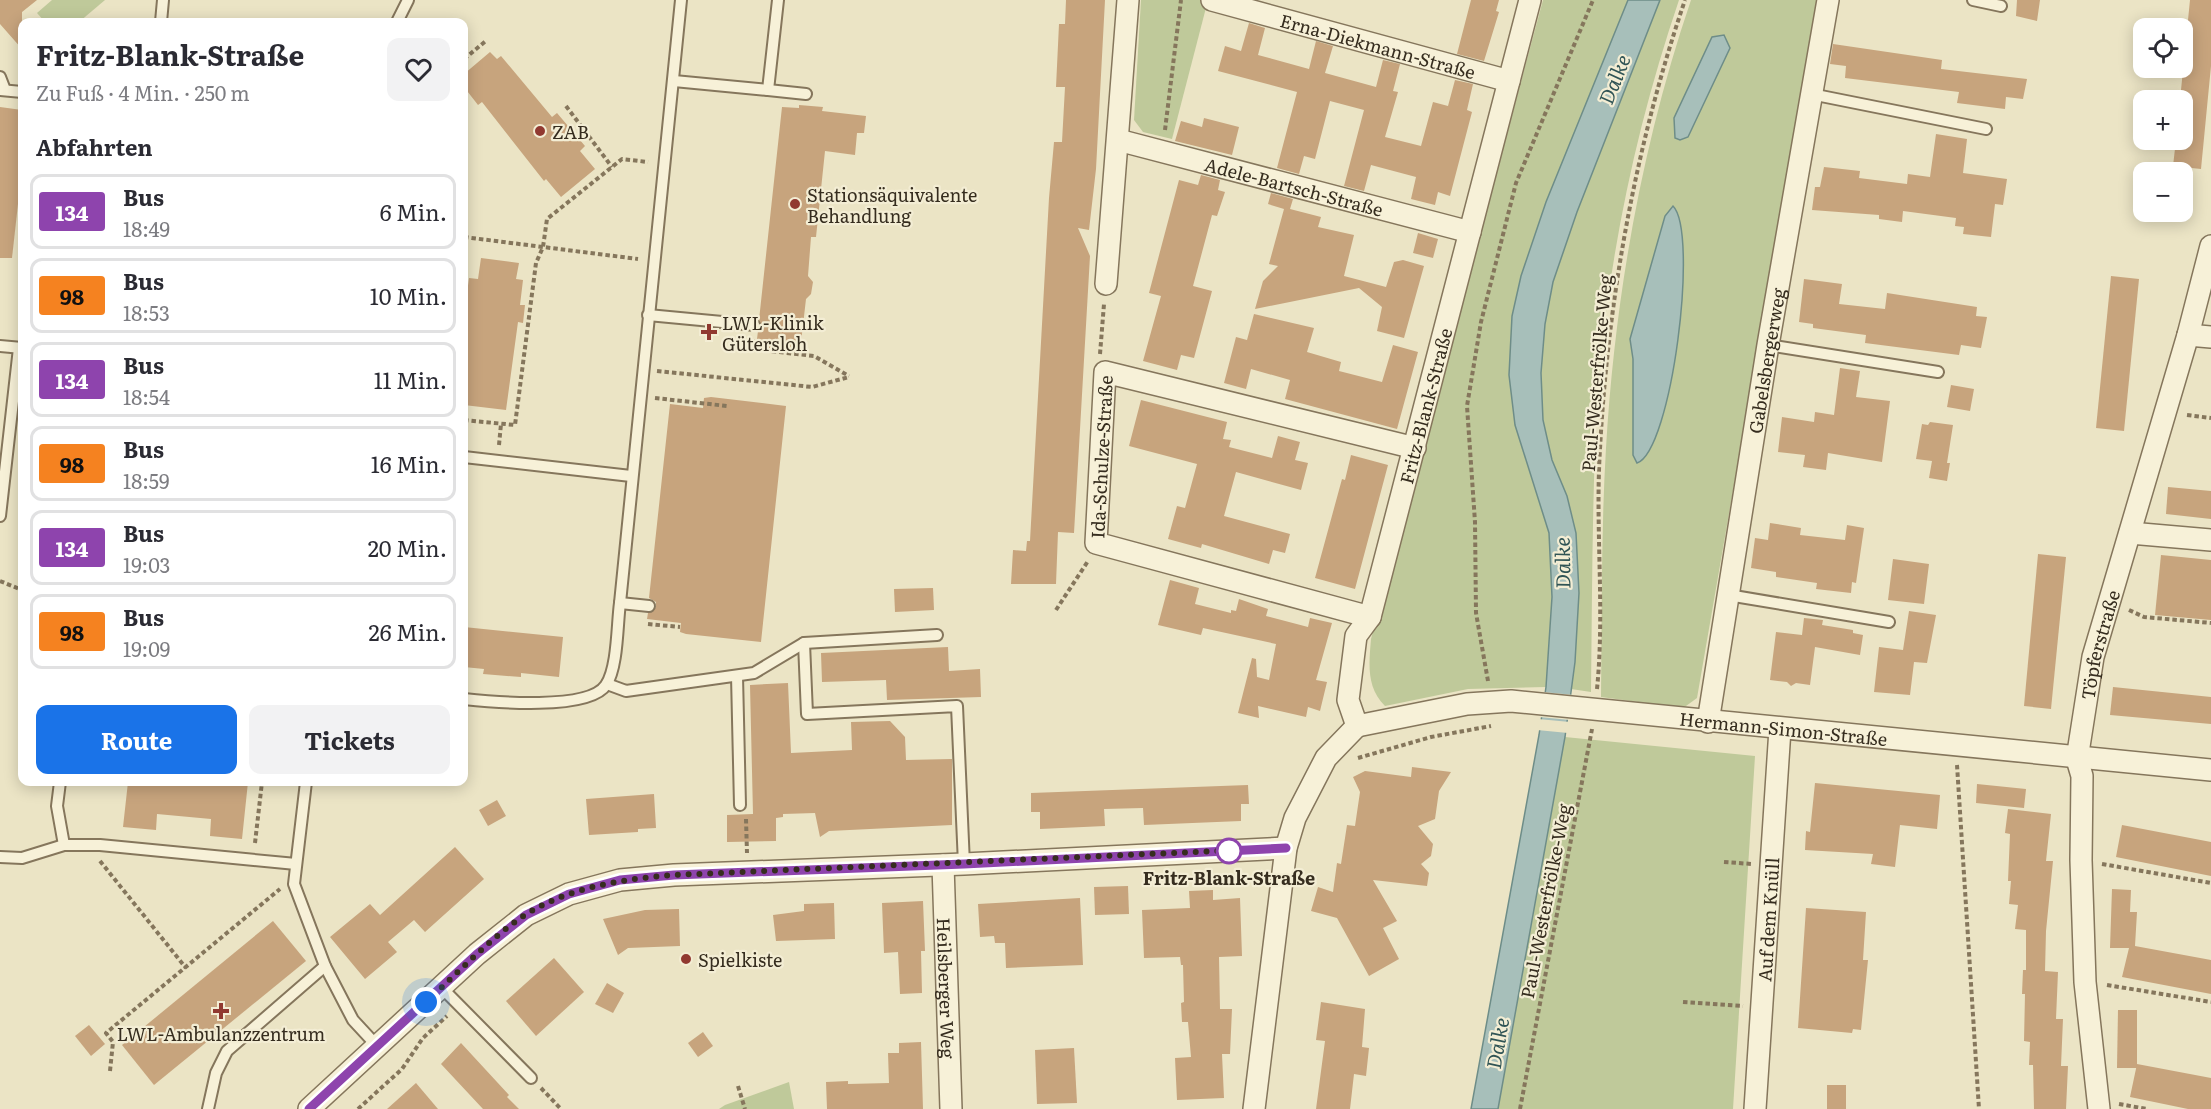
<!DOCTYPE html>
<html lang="de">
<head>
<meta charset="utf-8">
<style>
  :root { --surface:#fff; --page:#f2f2f3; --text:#2b2b33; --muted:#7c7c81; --line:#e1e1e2; --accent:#1a73e8 }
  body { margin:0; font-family:Literata,serif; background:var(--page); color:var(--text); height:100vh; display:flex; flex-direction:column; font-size:22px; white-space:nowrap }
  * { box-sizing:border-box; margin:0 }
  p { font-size:20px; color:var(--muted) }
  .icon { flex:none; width:33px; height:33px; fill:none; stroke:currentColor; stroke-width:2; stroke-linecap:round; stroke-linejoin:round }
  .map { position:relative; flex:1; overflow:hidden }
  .drawer { position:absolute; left:18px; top:18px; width:450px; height:768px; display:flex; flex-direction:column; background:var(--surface); border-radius:12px; box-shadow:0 3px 15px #0003 }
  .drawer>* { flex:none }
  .badge { padding:0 12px; border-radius:4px; font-size:21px; line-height:39px }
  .fabs { position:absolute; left:2133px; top:18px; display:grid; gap:12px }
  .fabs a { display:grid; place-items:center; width:60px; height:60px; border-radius:12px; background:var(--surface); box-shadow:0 3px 15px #0003; font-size:30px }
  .you { position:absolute; width:30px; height:30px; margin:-15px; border:4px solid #fff; border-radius:50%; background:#1a73e8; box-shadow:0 0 0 9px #1a73e833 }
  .map>.badge { position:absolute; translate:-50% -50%; box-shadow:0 0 0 3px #fff }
  h2 { padding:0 18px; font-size:22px; line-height:54px }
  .round { display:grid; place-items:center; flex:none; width:63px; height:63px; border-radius:12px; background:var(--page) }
  .summary { display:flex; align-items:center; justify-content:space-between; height:102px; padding:0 18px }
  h1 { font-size:28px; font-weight:700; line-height:45px }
  .button { display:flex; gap:12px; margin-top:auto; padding:12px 18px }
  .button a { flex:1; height:69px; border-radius:12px; background:var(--accent); color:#fff; font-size:24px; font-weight:700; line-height:69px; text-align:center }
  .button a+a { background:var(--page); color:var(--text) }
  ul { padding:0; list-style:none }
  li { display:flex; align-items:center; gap:18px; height:75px; margin:0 12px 9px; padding:0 6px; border:3px solid var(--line); border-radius:12px }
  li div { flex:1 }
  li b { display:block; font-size:22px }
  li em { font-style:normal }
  li .badge { min-width:66px; font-weight:700; text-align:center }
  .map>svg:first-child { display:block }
  .green { fill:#bfc99a; fill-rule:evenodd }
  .water { fill:#a7bfba; stroke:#6e8d88; stroke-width:1.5 }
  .pier { fill:#ebe4c5 }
  .building { fill:#c7a47d }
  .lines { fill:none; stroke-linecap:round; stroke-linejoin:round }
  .lane-casing { stroke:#85765c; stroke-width:14 }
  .street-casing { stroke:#85765c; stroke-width:24 }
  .path { stroke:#85765c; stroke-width:4; stroke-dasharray:4.5 3; stroke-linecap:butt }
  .lane { stroke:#f7f1d8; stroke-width:10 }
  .street { stroke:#f7f1d8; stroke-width:21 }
  .line-casing { stroke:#fff; stroke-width:14 }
  .line { stroke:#8e44ad; stroke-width:9 }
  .walk { stroke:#362d1f; stroke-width:6; stroke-dasharray:0 10.8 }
  .poi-dot { fill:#913930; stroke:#f3edd4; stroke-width:2 }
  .stop-dot { fill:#fff; stroke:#8e44ad; stroke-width:3 }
  .labels { text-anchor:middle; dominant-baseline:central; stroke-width:4.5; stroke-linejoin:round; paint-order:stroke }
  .street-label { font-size:18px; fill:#362d1f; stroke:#f3edd4 }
  .poi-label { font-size:18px; fill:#362d1f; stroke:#f3edd4; text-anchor:start }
  .stop-label { font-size:18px; font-weight:bold; fill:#362d1f; stroke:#f3edd4 }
  .water-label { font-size:20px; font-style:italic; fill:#305455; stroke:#f3edd4 }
</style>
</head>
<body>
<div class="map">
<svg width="2211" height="1109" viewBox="0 0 2211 1109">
  <rect width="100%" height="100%" fill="#ebe4c5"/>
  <g class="green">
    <polygon points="52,0 105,0 79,22 45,22 37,13"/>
    <polygon points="1141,0 1208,0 1172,139 1143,132 1134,120"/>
    <path d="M1543,0H1628L1546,202L1515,425L1549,533L1552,597L1546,687L1468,689L1385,706C1366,687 1369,664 1371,639Z"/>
    <path d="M1660,0H1679C1630,144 1600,298 1595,450C1592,531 1592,611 1591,692L1571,689L1575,662L1567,496L1552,460L1543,420L1541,373L1545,324L1553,282L1577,212Z"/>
    <path d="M1691,0H1818L1697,698L1686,706L1676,707L1601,697C1602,615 1601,531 1606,448C1615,296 1642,144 1691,0ZM1712,38L1730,48L1688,137ZM1673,207L1633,359L1630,339L1665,216Z"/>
    <polygon points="1565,737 1755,756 1733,1109 1498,1109"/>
    <polygon points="789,1082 794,1109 719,1109 725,1105"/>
  </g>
  <g class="water">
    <polygon points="1628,0 1660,0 1577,212 1553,282 1545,324 1541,373 1543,420 1552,460 1567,496 1576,533 1579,593 1575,662 1565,737 1498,1109 1471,1109 1539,735 1546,687 1552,597 1549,533 1515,425 1509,375 1512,316 1521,276 1546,202"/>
    <polygon points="1724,35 1730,48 1688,137 1680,140 1675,138 1674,118 1712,37"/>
    <path d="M1673,206C1699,232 1672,451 1637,463L1633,455V359L1630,339L1665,216Z"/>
  </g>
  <g class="pier">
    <polygon points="1543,692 1574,695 1570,720 1539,717"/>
    <polygon points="1538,719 1570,722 1568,733 1537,730"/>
  </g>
  <g class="building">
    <polygon points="0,0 37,0 22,12 22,49 0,24"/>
    <polygon points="1066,0 1105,0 1096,169 1089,230 1078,228 1090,256 1074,533 1058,532 1056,584 1011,584 1013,550 1026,551 1027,541 1030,541 1049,198 1054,142 1062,142 1065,87 1056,87 1059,24 1065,24"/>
    <polygon points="1471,0 1499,0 1496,11 1499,12 1484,61 1457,54"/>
    <polygon points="2017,0 2040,0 2037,21 2016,16"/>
    <polygon points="2190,0 2211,0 2211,66 2201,169 2173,166 2176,140 2182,140 2182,100 2180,100"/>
    <polygon points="1249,23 1265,28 1258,55 1309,69 1316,41 1333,46 1325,73 1376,87 1383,60 1400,64 1393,91 1398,92 1385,137 1421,146 1433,102 1448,106 1455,80 1473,84 1467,110 1472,112 1450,196 1438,192 1435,205 1411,199 1416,177 1371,165 1364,191 1344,186 1364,110 1330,101 1315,159 1304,156 1299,174 1277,168 1297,92 1218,71 1225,46 1241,51"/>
    <polygon points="1833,44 1942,60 1941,69 2027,79 2023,99 2006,97 2005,109 1957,103 1959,92 1845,78 1846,66 1830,64"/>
    <polygon points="490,52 497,59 501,56 552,117 557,113 585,146 580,151 595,169 561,197 546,179 544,181 482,102 478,105 464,87 464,74"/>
    <polygon points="799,105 823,107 822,111 866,116 864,133 857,133 855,155 825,151 816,237 811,237 808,276 813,282 811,294 806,299 800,351 756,347 758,331 761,326 759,320 782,107 799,108"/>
    <polygon points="0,107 22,110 22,168 12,258 0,258"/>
    <polygon points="1204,118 1239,127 1232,155 1175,141 1181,121 1202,127"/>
    <polygon points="1936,134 1967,139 1963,173 2007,179 2003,205 1995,204 1991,237 1963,234 1964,227 1955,226 1956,218 1903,211 1902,222 1879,219 1879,215 1812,210 1815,187 1820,187 1824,167 1860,171 1859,178 1907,184 1908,174 1930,177"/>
    <polygon points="1201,175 1220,180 1218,190 1225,192 1217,216 1212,215 1193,286 1212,291 1194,358 1181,355 1177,370 1143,361 1161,296 1149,293 1179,180 1198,185"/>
    <polygon points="1271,193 1293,199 1290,209 1321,217 1318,227 1354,235 1344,276 1386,287 1394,262 1403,260 1424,266 1404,338 1377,331 1382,307 1359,288 1255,309 1263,281 1278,266 1269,264 1284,209 1268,204"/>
    <polygon points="1418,233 1438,239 1433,258 1413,253"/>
    <polygon points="481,258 519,263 516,279 523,280 520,305 525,305 523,323 518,322 506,410 464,405 464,316 469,278 478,279"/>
    <polygon points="2111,276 2139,279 2124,431 2096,428"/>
    <polygon points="1804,279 1842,284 1839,304 1885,309 1887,293 1977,307 1976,316 1987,317 1981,348 1961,345 1959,355 1865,343 1866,335 1813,328 1813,324 1799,322"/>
    <polygon points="1254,314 1314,328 1307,352 1341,362 1339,371 1382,382 1393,345 1418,352 1397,429 1285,399 1290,380 1251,369 1246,389 1224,383 1236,337 1247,340"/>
    <polygon points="1840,368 1860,371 1856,397 1890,401 1882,462 1828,453 1826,470 1803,467 1805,455 1778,452 1782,417 1814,422 1815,412 1834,415"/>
    <polygon points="1951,385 1974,389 1970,411 1947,407"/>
    <polygon points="711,397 786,406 761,642 686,634 680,632 681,623 647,619 648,613 656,607 656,602 649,598 670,404 703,408 704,398"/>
    <polygon points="1141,400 1227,422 1223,439 1231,440 1229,447 1272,458 1278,436 1300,442 1295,460 1308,463 1301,490 1236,472 1224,516 1290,534 1285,553 1273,550 1269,564 1202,544 1201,548 1168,539 1177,506 1185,508 1197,464 1129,446"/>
    <polygon points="1930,422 1953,425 1947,463 1950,463 1947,481 1929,478 1932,461 1916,459 1922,424 1928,425"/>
    <polygon points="1351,455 1388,465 1355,589 1315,578 1342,479 1345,480"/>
    <polygon points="2168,487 2211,491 2211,519 2166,514"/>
    <polygon points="1770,523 1801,528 1800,535 1845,540 1847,525 1864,528 1856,583 1852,582 1851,593 1816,589 1817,583 1776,577 1776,572 1751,568 1755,538 1768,540"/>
    <polygon points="2038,554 2066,557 2051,709 2024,706"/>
    <polygon points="2161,555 2211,560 2211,620 2155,615"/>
    <polygon points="1893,559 1929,564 1924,604 1888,600"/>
    <polygon points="1170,580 1199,588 1195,604 1231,613 1231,610 1236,611 1239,599 1268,609 1266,616 1308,627 1310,618 1332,623 1316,680 1327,682 1320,711 1308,707 1306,717 1258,706 1259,718 1238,713 1252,658 1256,659 1257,677 1269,680 1276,644 1203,628 1201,635 1158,625"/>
    <polygon points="933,588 934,610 895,612 894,589"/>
    <polygon points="1909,611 1936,615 1927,663 1914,662 1910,695 1874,692 1879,647 1903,650"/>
    <polygon points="1804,618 1823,620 1822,625 1853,630 1853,633 1863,635 1860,655 1815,647 1810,685 1796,683 1791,686 1787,682 1770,680 1776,632 1802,635"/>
    <polygon points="464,627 563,637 559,677 521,673 521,677 483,674 484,669 464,667"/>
    <polygon points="948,647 949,671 980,669 981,697 887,700 886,680 822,682 821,653"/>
    <polygon points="788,683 791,753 852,750 851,722 890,721 905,737 906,760 952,759 952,825 829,831 820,837 815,813 783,814 783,817 776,818 776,841 727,842 727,815 753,814 750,685"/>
    <polygon points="2113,687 2211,697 2211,724 2110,715"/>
    <polygon points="1412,767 1451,772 1439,791 1435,819 1418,826 1433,844 1431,856 1421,864 1429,873 1427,886 1373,880 1397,921 1383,928 1399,959 1369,976 1337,918 1311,911 1318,887 1333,892 1337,863 1341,864 1347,825 1355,826 1360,792 1353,777 1365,771 1411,777"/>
    <polygon points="128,782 248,782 242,839 210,836 211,819 157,814 156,830 123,827"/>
    <polygon points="1815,783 1940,795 1937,829 1900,825 1895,867 1871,864 1873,854 1805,850 1806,831 1810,832"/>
    <polygon points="1977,784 2026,789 2024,808 1976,803"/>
    <polygon points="1248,785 1249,804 1241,804 1241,821 1144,825 1143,808 1104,809 1105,826 1040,829 1040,812 1031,812 1031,793"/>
    <polygon points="654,794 656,828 638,829 638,832 589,835 586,799"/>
    <polygon points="497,800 506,816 488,826 479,810"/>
    <polygon points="2008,809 2051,814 2046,861 2053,861 2046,931 2045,971 2058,972 2056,1019 2063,1019 2061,1066 2068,1066 2066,1109 2034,1109 2033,1065 2029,1065 2030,1042 2024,1041 2025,994 2022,994 2023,970 2026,970 2026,930 2015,929 2018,905 2009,904 2011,881 2008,881 2010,834 2005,833"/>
    <polygon points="2122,825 2211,842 2211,876 2116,857"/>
    <polygon points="455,847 484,879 425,932 414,920 388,942 397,952 365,979 330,937 370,904 380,915"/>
    <polygon points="1128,886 1129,914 1095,915 1094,887"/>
    <polygon points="2112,889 2131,890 2130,912 2137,912 2135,946 2211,960 2211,994 2122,977 2129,948 2110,948"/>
    <polygon points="1213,890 1213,900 1240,898 1242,956 1219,957 1220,1009 1232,1009 1230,1054 1222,1054 1224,1098 1177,1100 1175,1058 1191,1057 1188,1022 1182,1022 1181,1003 1184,1002 1183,965 1181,965 1180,957 1144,958 1142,910 1190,908 1189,891"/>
    <polygon points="1080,898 1083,965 1006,968 1005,943 995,943 994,936 980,937 978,904"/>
    <polygon points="923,901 925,951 921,951 922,993 900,994 898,952 884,953 882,903"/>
    <polygon points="834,903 835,939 776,941 773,915 804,911 804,904"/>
    <polygon points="1806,908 1866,912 1863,960 1868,960 1861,1030 1853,1029 1852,1033 1798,1028"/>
    <polygon points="679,909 680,946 628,948 618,955 603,919 645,910"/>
    <polygon points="273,921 306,961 154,1085 122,1045"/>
    <polygon points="554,958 584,992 536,1036 506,1001"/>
    <polygon points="607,983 624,993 613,1013 595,1004"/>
    <polygon points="1321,1002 1365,1009 1362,1047 1369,1048 1366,1076 1354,1074 1350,1109 1316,1109 1325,1041 1316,1040"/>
    <polygon points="2118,1010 2137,1010 2137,1068 2117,1068"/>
    <polygon points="89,1025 105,1044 91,1056 75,1036"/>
    <polygon points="703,1032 713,1046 698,1057 688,1043"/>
    <polygon points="921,1042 923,1109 827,1109 826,1082 848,1081 848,1084 889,1083 888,1053 899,1053 899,1043"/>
    <polygon points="461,1043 509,1095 507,1097 519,1109 483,1109 441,1064"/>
    <polygon points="1074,1048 1077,1103 1037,1104 1035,1050"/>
    <polygon points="2137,1064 2211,1078 2211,1109 2188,1109 2130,1097"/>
    <polygon points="416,1083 438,1109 387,1109"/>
    <rect x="1827" y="1085" width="19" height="24"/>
  </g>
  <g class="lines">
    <g class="lane-casing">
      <g id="lane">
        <polyline points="1973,0 2001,6"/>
        <polyline points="161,22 163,0"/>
        <polyline points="397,22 408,0"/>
        <polyline points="0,77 5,90"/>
        <polyline points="674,81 768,90 778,0"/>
        <polyline points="0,90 22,92"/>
        <polyline points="768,90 806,94"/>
        <polyline points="1811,94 1986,129"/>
        <polyline points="648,315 754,325"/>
        <polyline points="1768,345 1938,372"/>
        <polyline points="0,346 22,348"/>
        <polyline points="464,457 631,476"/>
        <polyline points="0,516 19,348"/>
        <polyline points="1728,595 1889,622"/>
        <polyline points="620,603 649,606"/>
        <polyline points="804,643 807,714 957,706 964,864"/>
        <polyline points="737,676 740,805"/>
        <polyline points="607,684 626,691 754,673 804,643 937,635"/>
        <path d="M464,699C492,702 589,711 606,685C618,667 617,624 620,603L681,0"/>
        <polyline points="60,782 57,806 64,845"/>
        <polyline points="306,782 294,884 325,966 353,1020 378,1047"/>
        <polyline points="0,857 22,858 64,845 100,845 296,864"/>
        <polyline points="442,988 531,1078"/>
        <polyline points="208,1109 216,1073 227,1051 325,966"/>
      </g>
    </g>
    <g class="street-casing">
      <g id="street">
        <path id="s1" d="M1212,0L1509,81"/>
        <path id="s2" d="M1118,140L1470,232"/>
        <polyline points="1106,284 1128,0"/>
        <polyline points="2188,335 2211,337"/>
        <polyline points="2130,533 2211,540"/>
        <path id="s3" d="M1370,617L1096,543L1105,372L1415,448"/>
        <path id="s4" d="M1708,722L1768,345L1828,0"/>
        <path id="s5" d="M1357,726L1467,704L1511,701L2211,770"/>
        <path id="s6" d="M1357,726L1348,700L1356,636L1370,617L1530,0"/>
        <path id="s7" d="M943,865L951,1109"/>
        <polyline points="309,1109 477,954 526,915 569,894 620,880 674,875 964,864 1286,848"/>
        <polyline points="1254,1109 1286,848 1295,818 1326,758 1357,726"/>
        <path id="s8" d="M1755,1109L1780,729"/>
        <path id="s9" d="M2099,1109L2085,982L2081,860L2082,776L2077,759L2093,657L2188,335L2211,246"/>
      </g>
    </g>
    <g class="path">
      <polyline points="464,59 487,40"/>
      <polyline points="566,106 612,167"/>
      <polyline points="1165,130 1181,0"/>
      <polyline points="464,237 638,259"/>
      <polyline points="753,339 752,349 814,356 849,376"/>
      <polyline points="1100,354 1104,304"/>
      <polyline points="657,371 812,387 849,377"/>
      <polyline points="655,398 727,406"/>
      <polyline points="2187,415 2211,418"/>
      <polyline points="464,420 515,425 536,263 543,247 547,219 622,159 648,162"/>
      <polyline points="499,445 501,424"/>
      <polyline points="0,581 22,590"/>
      <polyline points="1056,610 1088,561"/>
      <polyline points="2129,610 2144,617 2211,623"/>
      <polyline points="648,624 680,627"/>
      <polyline points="1488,681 1476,613 1475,522 1467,406 1481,322 1516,183 1593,0"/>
      <path d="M1597,689C1605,609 1595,528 1600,449C1608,297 1636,144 1685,0"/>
      <polyline points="1358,758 1431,737 1491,726"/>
      <polyline points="1957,765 1979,1109"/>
      <polyline points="746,819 747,853"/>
      <polyline points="255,843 262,782"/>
      <polyline points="100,861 186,968"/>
      <polyline points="1724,862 1752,864"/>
      <polyline points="2102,864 2211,883"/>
      <polyline points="2107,985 2211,1002"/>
      <polyline points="1683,1002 1743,1006"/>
      <polyline points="110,1071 113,1042 106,1033 280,889"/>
      <polyline points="738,1086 745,1109"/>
      <polyline points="541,1088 561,1109"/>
      <polyline points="2119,1104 2147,1109"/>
      <polyline points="358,1109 402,1069 423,1038 447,1016"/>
      <polyline points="1520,1109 1592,729"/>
    </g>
    <use href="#lane" class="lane"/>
    <use href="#street" class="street"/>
  </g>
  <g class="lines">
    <g class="line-casing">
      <polyline id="line" points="309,1109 477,954 526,915 569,894 620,880 674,875 964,864 1286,848"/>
    </g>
    <use href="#line" class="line"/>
    <path class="walk" d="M426,1002C458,973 489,939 525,915C569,887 623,879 674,875L1240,850L1229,851"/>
  </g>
  <g class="poi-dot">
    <circle cx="540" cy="131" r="6"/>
    <circle cx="795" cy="204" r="6"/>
    <path d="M706 323h6v6h6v6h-6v6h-6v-6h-6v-6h6z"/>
    <circle cx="686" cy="959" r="6"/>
    <path d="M218 1002h6v6h6v6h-6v6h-6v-6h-6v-6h6z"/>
  </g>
  <circle class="stop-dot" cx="1229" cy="851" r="12"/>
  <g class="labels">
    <g class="street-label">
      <text stroke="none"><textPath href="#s1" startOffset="172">Erna-Diekmann-Straße</textPath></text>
      <text stroke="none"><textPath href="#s2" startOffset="182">Adele-Bartsch-Straße</textPath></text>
      <text stroke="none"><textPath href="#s4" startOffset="366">Gabelsbergerweg</textPath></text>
      <text transform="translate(1596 373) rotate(-85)">Paul-Westerfrölke-Weg</text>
      <text stroke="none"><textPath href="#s6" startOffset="334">Fritz-Blank-Straße</textPath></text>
      <text stroke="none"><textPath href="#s3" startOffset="370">Ida-Schulze-Straße</textPath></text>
      <text stroke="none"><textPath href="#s9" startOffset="468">Töpferstraße</textPath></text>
      <text stroke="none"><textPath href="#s5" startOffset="430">Hermann-Simon-Straße</textPath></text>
      <text transform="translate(1545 901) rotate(-79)">Paul-Westerfrölke-Weg</text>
      <text stroke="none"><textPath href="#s8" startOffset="190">Auf dem Knüll</textPath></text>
      <text stroke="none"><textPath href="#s7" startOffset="123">Heilsberger Weg</textPath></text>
    </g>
    <g class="poi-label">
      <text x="552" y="131">ZAB</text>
      <text x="807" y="194">Stationsäquivalente<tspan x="807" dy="21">Behandlung</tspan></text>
      <text x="722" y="322">LWL-Klinik<tspan x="722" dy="21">Gütersloh</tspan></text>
      <text x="698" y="959">Spielkiste</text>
      <text x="221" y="1033" text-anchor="middle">LWL-Ambulanzzentrum</text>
    </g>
    <g class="stop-label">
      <text x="1229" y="877">Fritz-Blank-Straße</text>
    </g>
    <g class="water-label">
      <text transform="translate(1613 79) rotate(-68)">Dalke</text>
      <text transform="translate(1561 563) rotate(-91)">Dalke</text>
      <text transform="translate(1496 1043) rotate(-80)">Dalke</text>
    </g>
  </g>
</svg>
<div class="fabs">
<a><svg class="icon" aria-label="locate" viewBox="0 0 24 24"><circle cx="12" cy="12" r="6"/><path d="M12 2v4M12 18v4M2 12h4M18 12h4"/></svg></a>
<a>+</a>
<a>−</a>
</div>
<div class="you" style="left:426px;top:1002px"></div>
<section class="drawer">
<div class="summary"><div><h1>Fritz-Blank-Straße</h1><p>Zu Fuß · 4 Min. · 250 m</p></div><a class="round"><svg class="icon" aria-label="heart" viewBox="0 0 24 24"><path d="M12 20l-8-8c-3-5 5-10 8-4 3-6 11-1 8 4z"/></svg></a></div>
<h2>Abfahrten</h2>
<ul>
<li><span class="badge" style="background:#8e44ad;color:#fff">134</span><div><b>Bus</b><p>18:49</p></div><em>6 Min.</em></li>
<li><span class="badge" style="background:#f58220;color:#111">98</span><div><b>Bus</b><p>18:53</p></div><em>10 Min.</em></li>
<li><span class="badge" style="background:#8e44ad;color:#fff">134</span><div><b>Bus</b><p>18:54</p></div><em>11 Min.</em></li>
<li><span class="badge" style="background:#f58220;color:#111">98</span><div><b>Bus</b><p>18:59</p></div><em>16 Min.</em></li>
<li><span class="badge" style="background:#8e44ad;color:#fff">134</span><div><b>Bus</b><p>19:03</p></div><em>20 Min.</em></li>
<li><span class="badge" style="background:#f58220;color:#111">98</span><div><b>Bus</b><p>19:09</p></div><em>26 Min.</em></li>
</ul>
<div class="button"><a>Route</a><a>Tickets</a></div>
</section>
</div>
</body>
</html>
